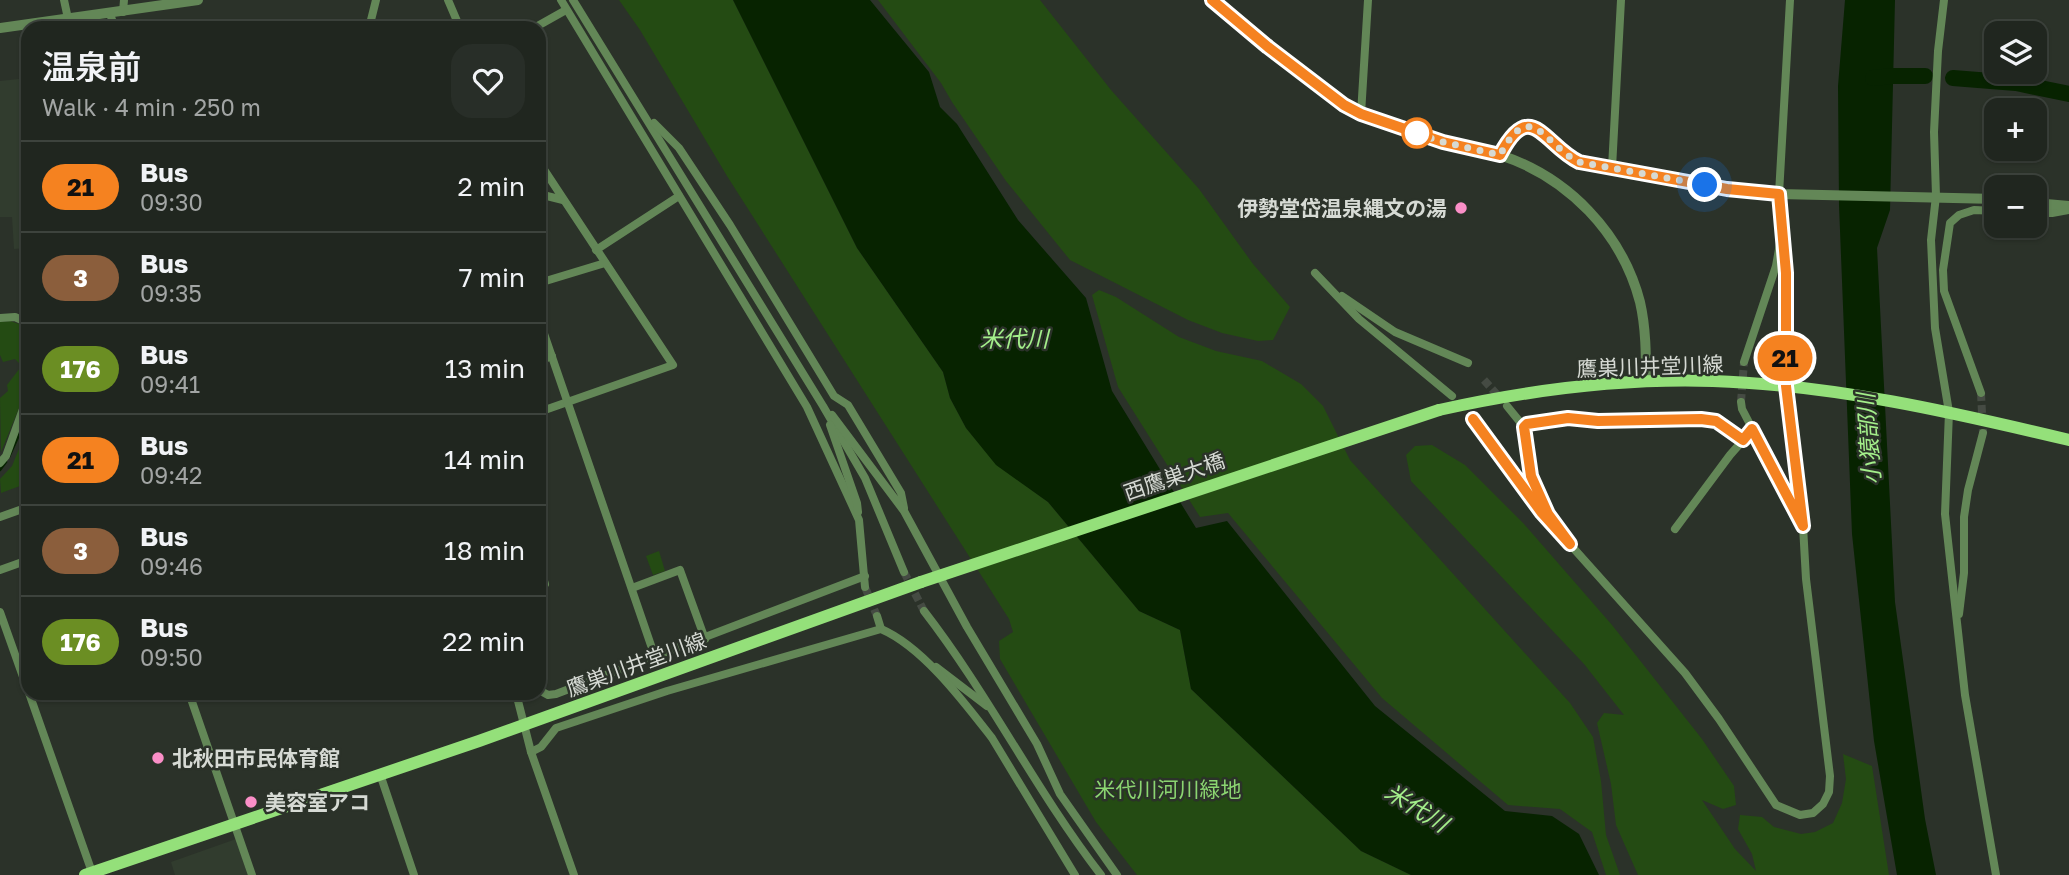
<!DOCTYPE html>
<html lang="en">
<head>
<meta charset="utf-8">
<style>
  :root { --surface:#20261f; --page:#282e28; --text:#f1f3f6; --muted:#a2a5a4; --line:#3d433d }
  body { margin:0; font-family:"Golos Text","Noto Sans JP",sans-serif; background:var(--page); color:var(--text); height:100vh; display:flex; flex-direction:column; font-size:26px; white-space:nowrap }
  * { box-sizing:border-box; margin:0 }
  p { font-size:23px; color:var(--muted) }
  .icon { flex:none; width:38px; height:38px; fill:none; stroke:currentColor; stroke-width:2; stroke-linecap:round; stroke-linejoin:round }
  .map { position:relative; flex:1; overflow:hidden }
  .sheet { position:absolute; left:21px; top:21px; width:525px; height:679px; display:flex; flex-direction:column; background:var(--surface); border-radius:21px; box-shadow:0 2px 5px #0004,0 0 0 2px var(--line) }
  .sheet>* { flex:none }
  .badge { padding:0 14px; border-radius:23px; font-size:24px; line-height:46px }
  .controls { position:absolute; left:1984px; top:21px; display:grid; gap:14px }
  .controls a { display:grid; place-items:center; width:63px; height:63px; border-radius:14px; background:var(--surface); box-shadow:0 2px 5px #0004,0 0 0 2px var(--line); font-size:35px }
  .you { position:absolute; width:35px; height:35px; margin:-18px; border:5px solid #fff; border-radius:50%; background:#1a73e8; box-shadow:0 0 0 10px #1a73e833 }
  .map>.badge { position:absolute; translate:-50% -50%; box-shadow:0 0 0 4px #fff }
  .round { display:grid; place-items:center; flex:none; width:74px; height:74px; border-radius:21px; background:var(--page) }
  .overview { display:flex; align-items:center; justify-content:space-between; height:119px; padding:0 21px }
  h1 { font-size:33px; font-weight:600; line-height:52px }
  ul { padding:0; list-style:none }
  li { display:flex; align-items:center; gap:21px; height:91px; padding:0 21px; border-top:2px solid var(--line) }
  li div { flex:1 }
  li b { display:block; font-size:26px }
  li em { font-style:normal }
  li .badge { min-width:77px; font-weight:700; text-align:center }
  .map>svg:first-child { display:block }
  .built { fill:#313c2e }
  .green { fill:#244b13 }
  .water { fill:#072300 }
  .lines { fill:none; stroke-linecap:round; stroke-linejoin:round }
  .stream { stroke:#072300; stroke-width:2.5 }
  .river { stroke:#072300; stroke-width:16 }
  .minor-tunnel { stroke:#454b43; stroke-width:8; stroke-dasharray:8 4; stroke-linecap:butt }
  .minor { stroke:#638757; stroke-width:8 }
  .tertiary { stroke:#638757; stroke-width:10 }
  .primary { stroke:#94e07a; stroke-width:12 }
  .primary-bridge { stroke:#94e07a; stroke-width:12 }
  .line-casing { stroke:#fff; stroke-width:16 }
  .line { stroke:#f58220; stroke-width:10 }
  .walk { stroke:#d6dad4; stroke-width:7; stroke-dasharray:0 12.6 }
  .stop-dot { fill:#fff; stroke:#f58220; stroke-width:3.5 }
  .poi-dot { fill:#fa8fc7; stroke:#2b3229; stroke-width:2.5 }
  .labels { text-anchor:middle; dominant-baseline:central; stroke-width:5; stroke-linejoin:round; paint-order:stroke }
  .poi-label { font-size:21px; font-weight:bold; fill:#d6dad4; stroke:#2b3229; text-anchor:start }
  .street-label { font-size:21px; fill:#d6dad4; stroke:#2b3229 }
  .park-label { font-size:21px; fill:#8bd571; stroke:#2b3229 }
  .water-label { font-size:23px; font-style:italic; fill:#a4ef8b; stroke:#2b3229 }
</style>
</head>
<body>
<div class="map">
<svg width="2069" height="875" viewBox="0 0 2069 875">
  <rect width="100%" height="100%" fill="#2b3229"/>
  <g class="built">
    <polygon points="28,78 28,248 14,249 12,217 0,217 0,81"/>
    <polygon points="236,839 248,875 175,875 171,862"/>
  </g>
  <g class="green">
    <polygon points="619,0 733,0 857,248 943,372 950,398 966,428 997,465 1048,502 1139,611 1180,630 1191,689 1361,851 1411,875 1137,875 1096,822 1000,659 999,641 1013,632 1009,619 727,176 640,30"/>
    <polygon points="878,0 1040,0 1111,90 1199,189 1253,264 1290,307 1273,340 1258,341 1222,333 1188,320 1070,260 1006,181 952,102 941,83"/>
    <polygon points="1099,290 1116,297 1179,337 1216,351 1262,361 1301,384 1323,406 1350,460 1570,703 1593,737 1601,781 1606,835 1620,875 1606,875 1592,832 1560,809 1508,805 1382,698 1228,513 1200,517 1118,387 1092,295"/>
    <polygon points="10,321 28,327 28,386 1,452 0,398 8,391 7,385 20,368 20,364 15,359 3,362 0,355 0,322"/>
    <polygon points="21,444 24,444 28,456 28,483 1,493 0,479 12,466"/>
    <polygon points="1432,445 1465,465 1524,524 1612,625 1702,739 1734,786 1736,805 1723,809 1702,800 1735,849 1756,871 1752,854 1738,829 1740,815 1762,817 1774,827 1801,834 1815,832 1833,823 1842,803 1846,779 1843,754 1872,766 1889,875 1638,875 1616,825 1611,784 1597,723 1604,713 1624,715 1584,664 1411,481 1406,455 1415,446"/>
    <polygon points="659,551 665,571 653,575 646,556"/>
  </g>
  <g class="water">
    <polygon points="733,0 870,0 929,72 940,107 957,124 1018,220 1086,298 1112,391 1196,528 1227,521 1375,706 1505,811 1552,816 1579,834 1599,875 1411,875 1361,851 1191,689 1180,630 1139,611 1048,502 996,465 966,428 950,398 943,372 857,248"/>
    <polygon points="1845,0 1895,0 1890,210 1877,248 1895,602 1925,819 1936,875 1897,875 1874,741 1852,534 1839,205 1838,86"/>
  </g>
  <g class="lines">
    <g class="stream">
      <polyline points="9,457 28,415"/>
      <polyline points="0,470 6,462"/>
    </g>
    <g class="river">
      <polyline points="1873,78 1893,76 1925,76"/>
      <polyline points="1953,78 2016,83 2069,94"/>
    </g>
    <g class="minor-tunnel">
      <polyline points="1484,380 1500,398"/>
      <polyline points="1981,393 1983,433"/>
      <polyline points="1741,402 1744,362"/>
      <polyline points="904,572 924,611"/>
      <polyline points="865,587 877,616"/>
    </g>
    <g class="minor">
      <polyline points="64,0 70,28"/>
      <polyline points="448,0 460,28"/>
      <polyline points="561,0 807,407 859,520 865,587"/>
      <polyline points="573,0 823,406 865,478 904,572"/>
      <polyline points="1790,0 1779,194 1786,273 1786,386 1802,520"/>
      <polyline points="1944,0 1938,51 1934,132 1936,196 1931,240 1935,328 1949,412 1945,514 1965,695 1996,875"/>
      <polyline points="123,12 124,0"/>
      <polyline points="110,14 115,28"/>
      <polyline points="369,28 376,0"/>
      <polyline points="534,28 566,10"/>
      <polyline points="1361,114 1368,0"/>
      <polyline points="654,123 679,148 730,225 834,396 848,405 901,493 904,508"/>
      <polyline points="539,162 673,365 539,412"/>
      <polyline points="1612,168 1621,0"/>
      <polyline points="539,194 563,200"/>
      <polyline points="2035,213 2052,213 2069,210"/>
      <polyline points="596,250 679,196"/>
      <polyline points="1315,273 1359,319 1452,396"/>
      <polyline points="539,283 605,263"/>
      <polyline points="1342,296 1395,332 1468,363"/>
      <polyline points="0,318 15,317 28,323"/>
      <polyline points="539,319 655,657"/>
      <polyline points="539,361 552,356"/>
      <polyline points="1744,362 1776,266 1781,238"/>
      <polyline points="1981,393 1944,291 1943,270 1950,223 1959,215 1974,210 1997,211"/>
      <polyline points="1507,406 1524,427"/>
      <polyline points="832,415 904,511 967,627 1037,744 1060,794 1117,875"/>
      <polyline points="1473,419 1542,513 1685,673 1719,719 1776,805 1800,815 1813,813 1823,804 1829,792 1830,776 1806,579 1803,526 1742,409 1741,402"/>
      <polyline points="830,425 857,503 858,512"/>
      <polyline points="0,463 6,456 28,395"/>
      <polyline points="1550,516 1531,476 1524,427 1527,424 1568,418 1598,421 1701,419 1716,421 1743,440"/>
      <polyline points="0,517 28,507"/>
      <polyline points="1675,529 1730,455 1753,429"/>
      <polyline points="539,565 545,584 539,586"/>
      <polyline points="0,570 28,560"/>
      <polyline points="632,588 680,570 705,639"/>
      <path d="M924,611C989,695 1036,791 1101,875"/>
      <polyline points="0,612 28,691"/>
      <polyline points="1959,614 1964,573 1964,517 1968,490 1983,433"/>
      <polyline points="877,616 881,629"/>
      <polyline points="936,667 987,706"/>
      <polyline points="539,690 548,695 556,694 865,576"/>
      <polyline points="29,693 93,875"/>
      <polyline points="189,693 252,875"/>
      <polyline points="516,693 531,752 574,875"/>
      <path d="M531,752L541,747L556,728L667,691L881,629C923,647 964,702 992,738L1075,875"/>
      <polyline points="380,774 414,875"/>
    </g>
    <g class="tertiary">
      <path d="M1212,0C1244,27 1277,54 1311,80C1326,91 1341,104 1359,113C1381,124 1419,136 1444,142C1462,147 1482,149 1500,155C1568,177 1622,233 1640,302C1646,328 1646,355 1646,381"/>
      <polyline points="0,28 198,0"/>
      <path d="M1500,155C1531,96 1544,145 1579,162L1727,189L1779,194L1997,199"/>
      <polyline points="2035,203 2069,206"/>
    </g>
    <g class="primary">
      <path d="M1439,410C1529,390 1622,378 1713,381C1834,385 1952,412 2069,440"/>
      <polyline points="85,875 479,741 921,582"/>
    </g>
    <polyline class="primary-bridge" points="921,582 1439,410"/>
  </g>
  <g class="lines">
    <g class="line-casing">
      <path id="line" d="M1212,0L1268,47L1344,105L1361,114L1443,142L1500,155C1531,96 1544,145 1579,162L1727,189L1779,194L1786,273V386L1803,526L1752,429L1743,440L1716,421L1701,419L1598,421L1568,418L1527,424L1524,427L1531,476L1548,514L1570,544L1542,513L1473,419"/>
    </g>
    <use href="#line" class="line"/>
    <path class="walk" d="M1417,133L1412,132L1443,142L1500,155C1531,96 1544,145 1579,162L1705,185"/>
  </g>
  <circle class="stop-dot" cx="1417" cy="133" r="14"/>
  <g class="poi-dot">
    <circle cx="1461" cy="208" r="7"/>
    <circle cx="158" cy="758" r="7"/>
    <circle cx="251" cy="802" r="7"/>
  </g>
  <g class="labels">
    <g class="poi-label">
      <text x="1447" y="208" text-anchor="end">伊勢堂岱温泉縄文の湯</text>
      <text x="172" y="758">北秋田市民体育館</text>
      <text x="265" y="802">美容室アコ</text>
    </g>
    <g class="street-label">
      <text transform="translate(1650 366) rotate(-2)">鷹巣川井堂川線</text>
      <text transform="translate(1174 476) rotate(-19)">西鷹巣大橋</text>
      <text transform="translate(636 664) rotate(-20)">鷹巣川井堂川線</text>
    </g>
    <g class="park-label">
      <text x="1168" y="789">米代川河川緑地</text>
    </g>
    <g class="water-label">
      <text x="1014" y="338">米代川</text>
      <text transform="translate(1868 439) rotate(-94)">小猿部川</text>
      <text transform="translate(1417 807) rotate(32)">米代川</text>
    </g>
  </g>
</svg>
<div class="controls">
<a><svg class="icon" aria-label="layers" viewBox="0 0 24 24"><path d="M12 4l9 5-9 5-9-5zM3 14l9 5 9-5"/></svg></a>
<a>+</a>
<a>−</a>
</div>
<div class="you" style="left:1705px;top:185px"></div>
<b class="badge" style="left:1785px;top:358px;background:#f58220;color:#111">21</b>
<section class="sheet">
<div class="overview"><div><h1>温泉前</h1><p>Walk · 4 min · 250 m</p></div><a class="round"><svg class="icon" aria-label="heart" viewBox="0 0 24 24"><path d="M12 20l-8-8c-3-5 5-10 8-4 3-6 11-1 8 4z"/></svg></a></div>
<ul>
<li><span class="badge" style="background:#f58220;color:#111">21</span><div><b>Bus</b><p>09:30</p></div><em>2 min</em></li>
<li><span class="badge" style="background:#8b5e3c;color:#fff">3</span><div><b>Bus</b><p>09:35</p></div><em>7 min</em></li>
<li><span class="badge" style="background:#6b8e23;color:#fff">176</span><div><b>Bus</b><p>09:41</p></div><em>13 min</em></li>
<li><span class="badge" style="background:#f58220;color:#111">21</span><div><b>Bus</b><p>09:42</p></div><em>14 min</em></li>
<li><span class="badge" style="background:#8b5e3c;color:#fff">3</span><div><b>Bus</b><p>09:46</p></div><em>18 min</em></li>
<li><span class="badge" style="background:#6b8e23;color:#fff">176</span><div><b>Bus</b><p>09:50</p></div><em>22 min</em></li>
</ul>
</section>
</div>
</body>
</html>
